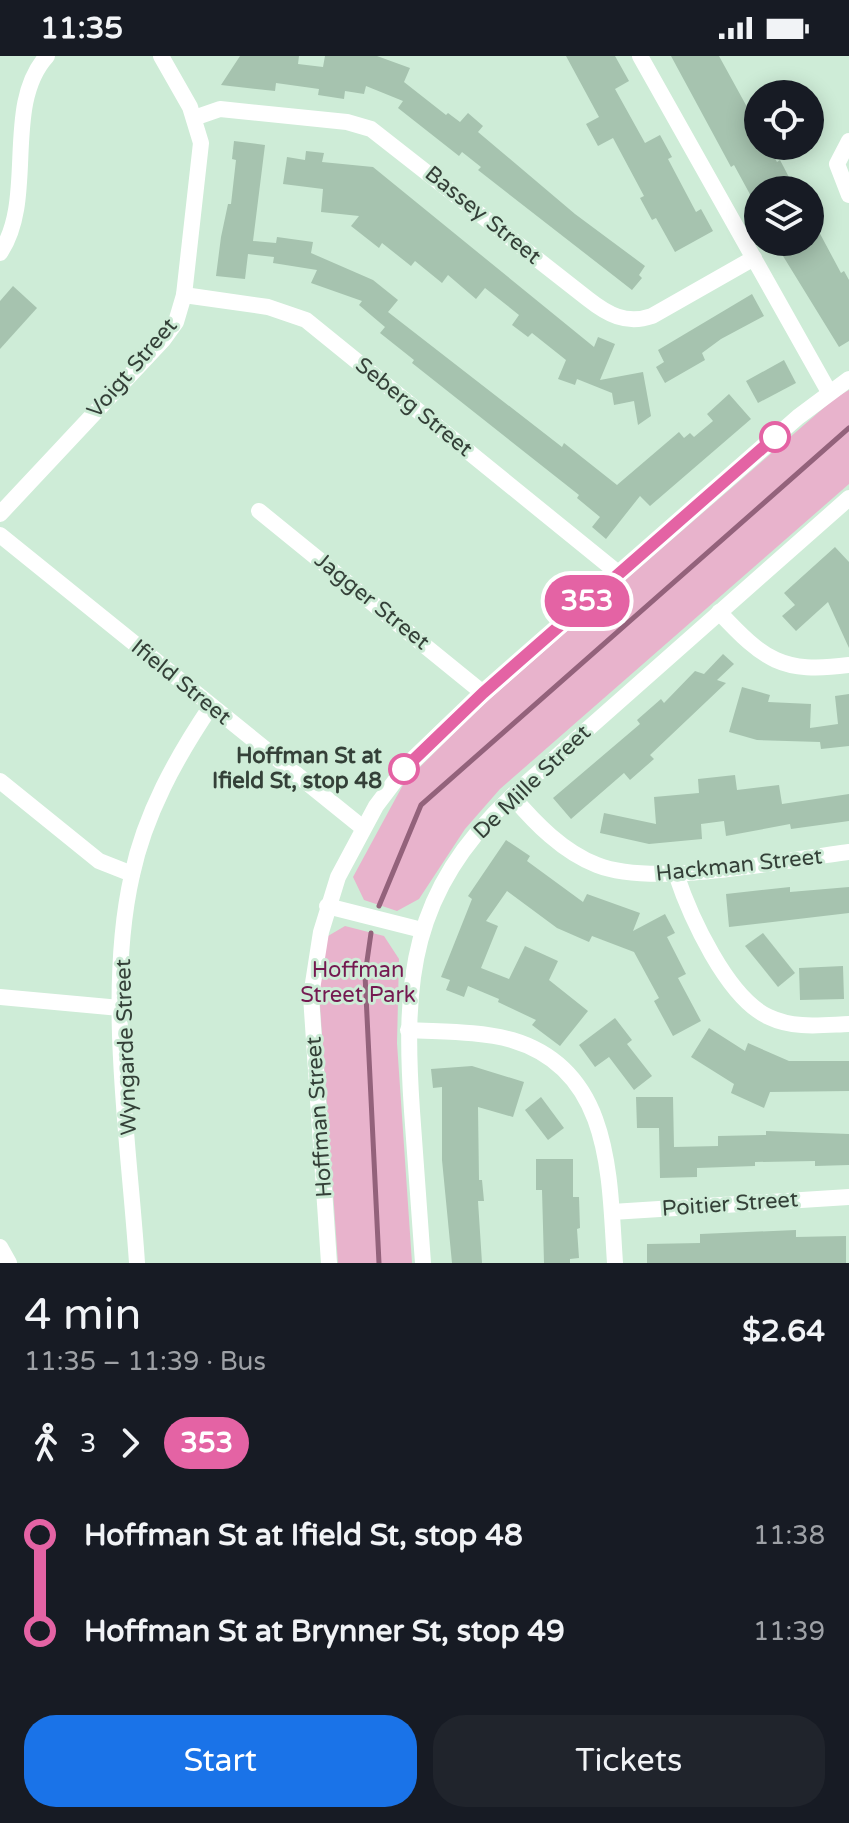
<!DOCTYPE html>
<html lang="en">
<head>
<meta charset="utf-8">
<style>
  :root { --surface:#171b24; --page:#20242c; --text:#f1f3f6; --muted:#9ea1a6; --accent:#1a73e8 }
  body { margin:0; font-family:"Varela Round",sans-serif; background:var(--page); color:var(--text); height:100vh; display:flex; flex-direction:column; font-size:30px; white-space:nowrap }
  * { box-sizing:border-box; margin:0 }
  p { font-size:26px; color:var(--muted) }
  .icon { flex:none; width:44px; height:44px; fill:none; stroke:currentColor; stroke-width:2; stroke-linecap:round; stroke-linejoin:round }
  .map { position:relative; height:1207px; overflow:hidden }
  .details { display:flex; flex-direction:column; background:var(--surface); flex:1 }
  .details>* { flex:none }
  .badge { padding:0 16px; border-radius:26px; font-size:28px; line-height:52px }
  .tools { position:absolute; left:744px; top:24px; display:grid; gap:16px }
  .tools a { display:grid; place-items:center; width:80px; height:80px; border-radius:50%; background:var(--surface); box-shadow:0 4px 20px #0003; font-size:40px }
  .map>.badge { position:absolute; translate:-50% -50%; box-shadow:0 0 0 4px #fff }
  .legs { display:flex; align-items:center; gap:12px; height:88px; padding:0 24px; font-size:26px }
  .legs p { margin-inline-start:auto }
  .overview { display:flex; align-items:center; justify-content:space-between; height:136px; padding:0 24px }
  h1 { font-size:44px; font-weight:600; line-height:60px }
  .button { display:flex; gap:16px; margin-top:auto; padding:16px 24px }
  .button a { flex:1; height:92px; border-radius:32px; background:var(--accent); color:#fff; font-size:32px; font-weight:600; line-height:92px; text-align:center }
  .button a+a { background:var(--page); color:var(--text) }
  ul { padding:0 24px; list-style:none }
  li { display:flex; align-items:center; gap:28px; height:96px; font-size:30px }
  li i { display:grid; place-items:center; width:12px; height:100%; margin:0 10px; background:currentColor }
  li i::after { content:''; width:20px; height:20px; margin:-10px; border:6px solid; border-radius:50%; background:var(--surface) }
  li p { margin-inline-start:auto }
  li:first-child i { background:linear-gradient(#0000 50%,currentColor 0) }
  li:last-child i { background:linear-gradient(currentColor 50%,#0000 0) }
  .status { display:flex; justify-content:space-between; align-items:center; height:56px; padding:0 40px; background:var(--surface); direction:ltr }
  .status svg { height:22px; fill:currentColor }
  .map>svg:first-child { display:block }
  .green { fill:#e8b3cc }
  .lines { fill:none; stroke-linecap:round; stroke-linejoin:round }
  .stream { stroke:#93627b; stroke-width:5 }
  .building { fill:#a6c3af }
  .minor { stroke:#fff; stroke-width:16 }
  .line-1-casing { stroke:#fff; stroke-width:18 }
  .line-1 { stroke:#e463a4; stroke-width:12 }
  .stop-1-dot { fill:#fff; stroke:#e463a4; stroke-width:4 }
  .labels { text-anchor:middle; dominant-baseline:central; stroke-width:6; stroke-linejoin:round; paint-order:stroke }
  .street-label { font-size:22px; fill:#344038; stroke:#ceecd7 }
  .stop-label { font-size:22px; font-weight:bold; fill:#344038; stroke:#ceecd7; text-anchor:end }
  .park-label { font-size:22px; fill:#741950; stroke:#ceecd7 }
</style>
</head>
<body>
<div class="status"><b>11:35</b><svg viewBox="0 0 49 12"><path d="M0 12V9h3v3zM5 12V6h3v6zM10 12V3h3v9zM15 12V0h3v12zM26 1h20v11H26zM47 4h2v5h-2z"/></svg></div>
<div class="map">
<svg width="849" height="1207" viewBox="0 0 849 1207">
  <rect width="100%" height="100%" fill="#ceecd7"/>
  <g class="green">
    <polygon points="849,334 849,428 500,733 465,773 419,843 397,855 364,844 353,821 404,727 486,645 835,342"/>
    <polygon points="345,870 384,880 399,903 397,987 412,1207 338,1207 318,921 328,880"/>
  </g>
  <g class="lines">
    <g class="stream">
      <polyline points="379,850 421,749 849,372"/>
      <polyline points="371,877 365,919 379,1207"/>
    </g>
  </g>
  <g class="building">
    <polygon points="240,0 299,0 298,8 323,11 325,0 377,0 410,12 404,26 446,59 448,57 460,66 468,57 483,70 478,76 575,158 645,210 639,219 642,222 632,234 478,114 481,111 462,96 459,100 398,52 403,45 366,30 364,38 345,35 344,43 318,39 319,33 276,27 275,35 221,29"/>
    <polygon points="566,0 615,0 629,25 615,33 645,87 660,79 672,101 668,103 696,156 701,153 713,175 675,196 656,162 652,164 640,142 644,140 613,82 598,90 586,68 599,61"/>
    <polygon points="671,0 719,0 758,71 758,90 768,90 777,106 780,104 792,127 779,134 758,134 758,153 734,109 731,111"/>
    <polygon points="234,85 265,89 253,185 276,187 277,181 313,186 311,197 373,224 398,244 388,256 562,391 564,387 617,429 679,376 684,382 690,377 694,381 713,365 707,358 729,338 751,363 650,450 640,440 606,483 592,471 600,461 577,442 579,439 412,307 414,304 380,277 385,271 359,249 362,245 311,227 317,214 273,207 274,201 248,198 245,223 216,220 221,181 228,148 231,148 236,104 232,103"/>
    <polygon points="306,95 324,97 322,106 373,111 594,291 598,281 615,288 600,324 643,316 651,360 638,369 634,345 614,349 612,337 577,323 575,329 558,323 566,304 532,277 528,281 512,269 519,259 485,232 476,243 448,219 442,227 415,205 411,210 382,187 379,192 351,170 359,160 321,156 323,133 283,128 287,101 305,104"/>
    <polygon points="810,159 841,217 844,215 849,224 849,285 839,291 783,200 810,186"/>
    <polygon points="13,230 37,252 0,293 0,245"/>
    <polygon points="752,238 764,260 721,283 702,297 705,304 665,327 656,311 664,306 658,294"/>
    <polygon points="784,304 796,327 758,347 746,325"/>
    <polygon points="835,491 849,506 849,592 828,546 796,575 782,560 795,549 784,537"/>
    <polygon points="723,598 734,608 717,624 726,627 650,699 654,703 630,724 624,717 571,763 553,742 640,668 637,664 661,643 664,647 695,615 704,618"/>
    <polygon points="742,631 770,639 768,646 811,648 810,672 838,668 835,640 849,638 849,690 821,693 820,686 757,684 729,676"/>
    <polygon points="735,719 737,734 779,729 782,748 849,738 849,765 791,773 790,768 726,780 724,765 701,768 702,783 649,788 600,777 604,757 656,768 654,741 699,737 698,723"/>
    <polygon points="506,784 530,800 527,805 583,846 587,838 640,857 633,875 665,858 675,877 667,881 686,918 678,922 701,965 673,980 654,945 659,942 634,896 592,880 589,886 557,872 507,835 486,865 498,870 481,912 509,923 525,890 558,905 549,924 588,955 560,990 532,969 536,964 498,946 499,943 468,930 464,941 446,934 450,924 441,921 472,843 468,840"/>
    <polygon points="790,831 790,836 849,831 849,857 729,871 726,838"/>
    <polygon points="763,877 795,917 778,931 745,890"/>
    <polygon points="843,910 844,943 800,944 799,912"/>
    <polygon points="615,962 632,984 627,988 652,1020 634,1034 609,1001 595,1011 579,989"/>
    <polygon points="709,972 745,995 748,987 789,1005 849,1005 849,1035 770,1036 764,1052 731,1037 734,1028 691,1001"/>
    <polygon points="472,1010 524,1026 513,1061 478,1051 479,1124 482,1124 484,1145 478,1145 482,1207 452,1207 442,1104 442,1031 433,1032 431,1013"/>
    <polygon points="541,1041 564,1072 548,1084 525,1054"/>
    <polygon points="636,1041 673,1041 674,1091 718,1090 718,1080 766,1079 766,1075 849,1078 849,1109 815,1110 815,1105 755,1106 755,1110 697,1112 697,1121 660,1122 659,1072 637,1072"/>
    <polygon points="536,1103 573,1103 573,1141 579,1141 580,1172 577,1173 579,1202 570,1203 570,1207 544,1207 542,1134 536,1134"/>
    <polygon points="796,1174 796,1181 846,1180 846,1207 647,1207 647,1188 700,1187 700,1178"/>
  </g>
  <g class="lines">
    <g class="minor">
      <polyline points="640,0 829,336"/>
      <path d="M194,62L220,53L347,66L371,73L588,243C607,258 626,269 652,260L754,202"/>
      <polyline points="849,85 837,108 849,139"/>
      <path d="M0,197C37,143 2,49 47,0"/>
      <polyline points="184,239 268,251 306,264 618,517"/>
      <polyline points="259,455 483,637"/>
      <polyline points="0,458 163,284 176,266 184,239 201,87 190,51 161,0"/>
      <polyline points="0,479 363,772"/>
      <path d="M719,556C764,604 782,618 849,609"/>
      <polyline points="0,725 99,805 132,818"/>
      <path d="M512,740C535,767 563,796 597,809C655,832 784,804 849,796"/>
      <path d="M676,818C690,860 727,942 769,961C794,973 822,969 849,968"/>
      <polyline points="327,850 422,874"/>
      <polyline points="0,941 120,952"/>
      <path d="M408,974C442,976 479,975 512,984C613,1014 609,1122 615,1207"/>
      <polyline points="612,1156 849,1141"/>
      <polyline points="0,1191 9,1207"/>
      <path d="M137,1207C129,1086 105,937 132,819C145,758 176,702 211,650"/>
      <polyline points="329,1207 311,940 321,876 338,821 376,750 404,713 455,663 798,361 849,323"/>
      <path d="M423,1207C419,1156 416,1106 412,1055C403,923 410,836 512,740L849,442"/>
    </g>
  </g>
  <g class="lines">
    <g class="line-1-casing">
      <polyline id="line-1" points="404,713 483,637 775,381"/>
    </g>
    <use href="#line-1" class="line-1"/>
  </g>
  <g class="stop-1-dot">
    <circle cx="775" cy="381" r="14"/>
    <circle cx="404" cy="713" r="14"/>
  </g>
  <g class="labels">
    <g class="street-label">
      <text transform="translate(483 159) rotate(39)">Bassey Street</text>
      <text transform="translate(132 312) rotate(-49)">Voigt Street</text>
      <text transform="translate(414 351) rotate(39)">Seberg Street</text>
      <text transform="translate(372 545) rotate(39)">Jagger Street</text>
      <text transform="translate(181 626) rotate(39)">Ifield Street</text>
      <text transform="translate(532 726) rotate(-44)">De Mille Street</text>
      <text transform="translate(739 809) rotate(-6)">Hackman Street</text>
      <text transform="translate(126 991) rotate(-92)">Wyngarde Street</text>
      <text transform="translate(319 1061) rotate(-94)">Hoffman Street</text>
      <text transform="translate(730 1148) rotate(-4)">Poitier Street</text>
    </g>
    <g class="stop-label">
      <text x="382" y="700">Hoffman St at<tspan x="382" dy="25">Ifield St, stop 48</tspan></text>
    </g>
    <g class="park-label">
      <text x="358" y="914">Hoffman<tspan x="358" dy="25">Street Park</tspan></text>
    </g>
  </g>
</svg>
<div class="tools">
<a><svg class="icon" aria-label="locate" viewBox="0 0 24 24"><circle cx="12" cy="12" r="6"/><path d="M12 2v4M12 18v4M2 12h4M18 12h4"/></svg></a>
<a><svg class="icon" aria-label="layers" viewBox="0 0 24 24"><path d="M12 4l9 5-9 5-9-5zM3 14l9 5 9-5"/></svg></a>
</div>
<b class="badge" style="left:587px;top:545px;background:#e463a4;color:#fff">353</b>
</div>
<section class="details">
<div class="overview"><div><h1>4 min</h1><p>11:35 – 11:39 · Bus</p></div><b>$2.64</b></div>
<div class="legs"><svg class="icon" aria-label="walk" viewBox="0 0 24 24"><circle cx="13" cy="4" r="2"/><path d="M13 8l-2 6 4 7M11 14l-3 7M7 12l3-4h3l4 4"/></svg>3<svg class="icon" aria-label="forward" viewBox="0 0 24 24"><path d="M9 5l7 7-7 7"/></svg><b class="badge" style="background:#e463a4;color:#fff">353</b></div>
<ul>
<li><i style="color:#e463a4"></i><b>Hoffman St at Ifield St, stop 48</b><p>11:38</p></li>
<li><i style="color:#e463a4"></i><b>Hoffman St at Brynner St, stop 49</b><p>11:39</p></li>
</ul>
<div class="button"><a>Start</a><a>Tickets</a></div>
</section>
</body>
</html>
